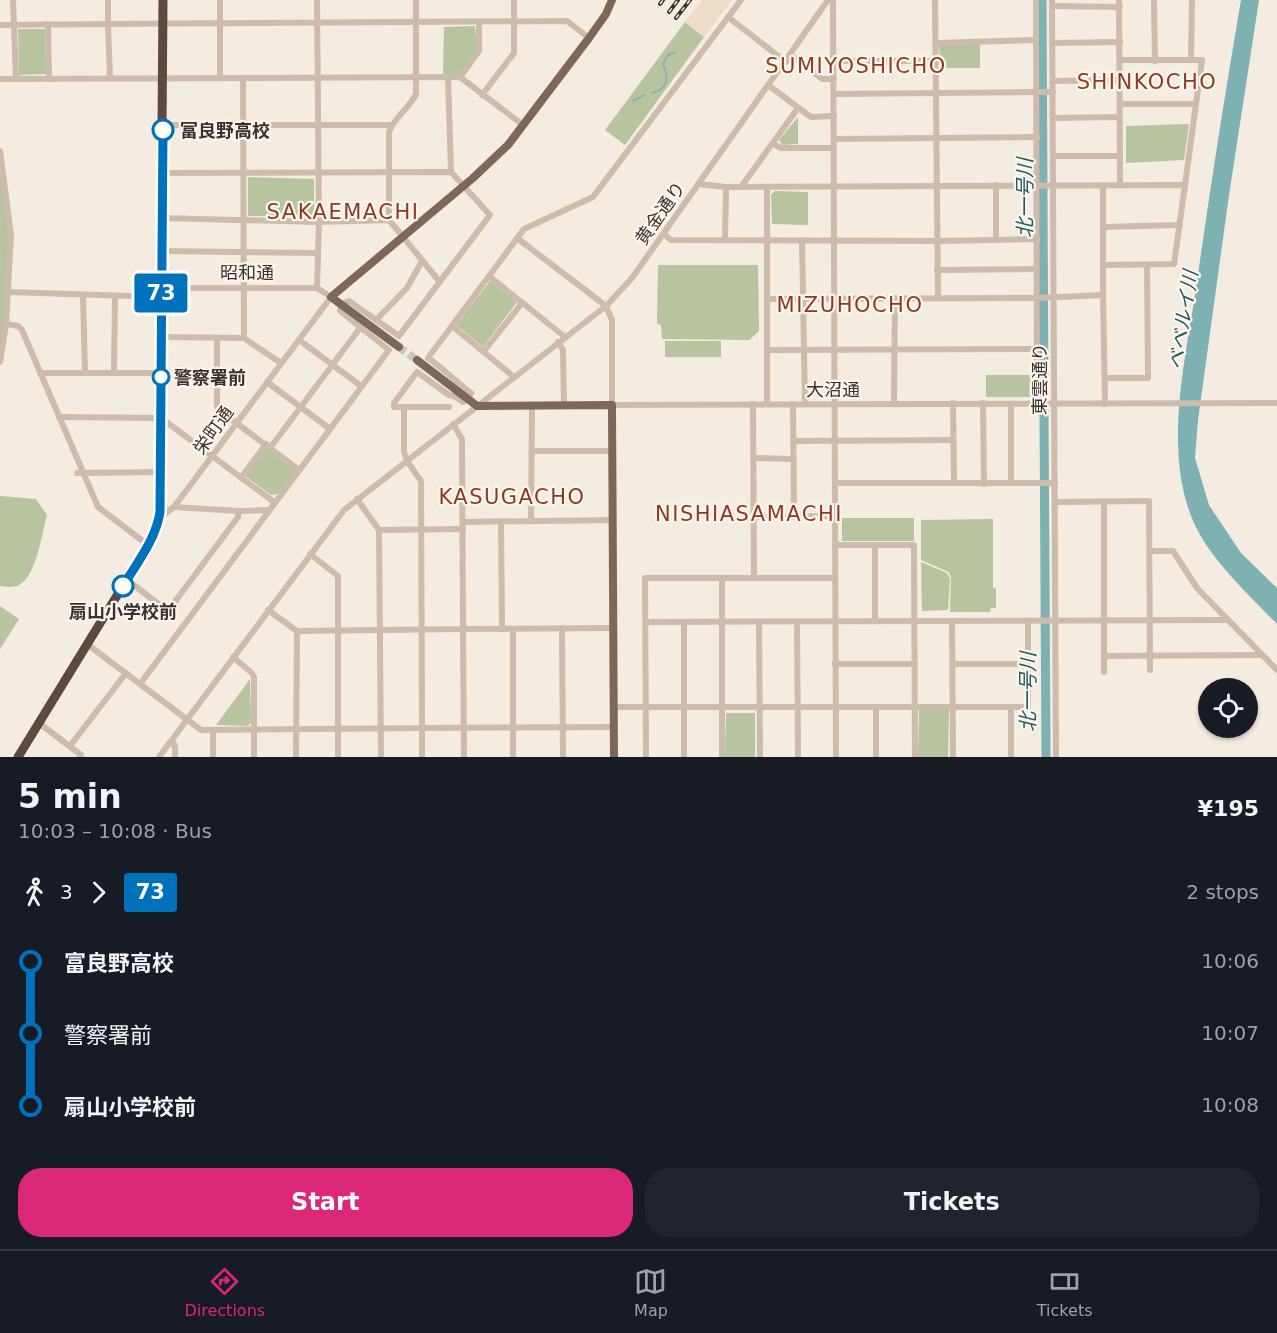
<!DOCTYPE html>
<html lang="en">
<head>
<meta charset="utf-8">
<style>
  :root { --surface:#171b24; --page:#20242c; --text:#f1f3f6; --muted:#9ea1a6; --line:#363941; --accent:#db2777 }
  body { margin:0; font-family:"DejaVu Sans","Noto Sans JP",sans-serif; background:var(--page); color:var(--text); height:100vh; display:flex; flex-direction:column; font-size:22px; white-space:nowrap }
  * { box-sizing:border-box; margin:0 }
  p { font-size:20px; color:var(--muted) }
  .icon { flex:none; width:33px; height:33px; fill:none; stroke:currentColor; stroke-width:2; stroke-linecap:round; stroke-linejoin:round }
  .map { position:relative; height:757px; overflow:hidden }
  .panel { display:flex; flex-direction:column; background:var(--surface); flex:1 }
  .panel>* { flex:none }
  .badge { padding:0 12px; border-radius:4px; font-size:21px; line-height:39px }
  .fabs { position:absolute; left:1198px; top:678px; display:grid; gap:12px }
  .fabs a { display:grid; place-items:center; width:60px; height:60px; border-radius:50%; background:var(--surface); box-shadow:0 2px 4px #0004; font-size:30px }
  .map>.badge { position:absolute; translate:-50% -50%; box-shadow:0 0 0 3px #fff }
  .legs { display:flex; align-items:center; gap:9px; height:66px; padding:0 18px; font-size:20px }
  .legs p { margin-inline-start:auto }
  .summary { display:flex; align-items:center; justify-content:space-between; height:102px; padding:0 18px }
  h1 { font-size:33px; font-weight:700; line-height:45px }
  .cta { display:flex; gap:12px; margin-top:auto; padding:12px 18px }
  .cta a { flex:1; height:69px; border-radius:24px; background:var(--accent); color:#fff; font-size:24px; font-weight:700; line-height:69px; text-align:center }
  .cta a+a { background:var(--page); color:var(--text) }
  ul { padding:0 18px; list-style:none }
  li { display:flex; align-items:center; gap:21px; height:72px; font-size:22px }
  li i { display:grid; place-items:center; width:9px; height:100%; margin:0 8px; background:currentColor }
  li i::after { content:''; width:15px; height:15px; margin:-8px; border:4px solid; border-radius:50%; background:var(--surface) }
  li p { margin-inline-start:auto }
  li:first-child i { background:linear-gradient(#0000 50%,currentColor 0) }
  li:last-child i { background:linear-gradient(currentColor 50%,#0000 0) }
  .dock { display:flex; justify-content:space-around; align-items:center; height:84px; border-top:2px solid var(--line); background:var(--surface); font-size:16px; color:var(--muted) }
  .dock a { display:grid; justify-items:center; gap:3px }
  .dock .selected { color:var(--accent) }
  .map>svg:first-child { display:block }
  .green { fill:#b8c4a0 }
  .plaza { fill:#ecdcc8 }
  .water { fill:#7fb0b2 }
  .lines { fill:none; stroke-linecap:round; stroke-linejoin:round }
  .stream { stroke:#7fb0b2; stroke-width:1.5 }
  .river { stroke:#7fb0b2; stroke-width:9 }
  .major-tunnel { stroke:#cfc6bd; stroke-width:8; stroke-dasharray:8 4; stroke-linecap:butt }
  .minor { stroke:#cdbbac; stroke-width:6 }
  .major { stroke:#7d675c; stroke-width:8 }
  .highway { stroke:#5c4a42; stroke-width:9 }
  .rail-casing { stroke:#3b302b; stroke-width:4 }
  .rail { stroke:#fbf5ee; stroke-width:1.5; stroke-dasharray:4.5; stroke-linecap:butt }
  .line-1-casing { stroke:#fff; stroke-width:14 }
  .line-1 { stroke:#0072bc; stroke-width:9 }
  .stop-1-dot { fill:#fff; stroke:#0072bc; stroke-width:3 }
  .labels { text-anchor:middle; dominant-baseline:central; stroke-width:4.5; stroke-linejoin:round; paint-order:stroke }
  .stop-label { font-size:18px; font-weight:bold; fill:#3b302b; stroke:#fbf5ee; text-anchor:start }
  .street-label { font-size:18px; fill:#3b302b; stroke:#fbf5ee }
  .water-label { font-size:20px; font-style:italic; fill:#1f5a5e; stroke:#fbf5ee }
  .quarter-label { font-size:21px; letter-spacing:1.5px; fill:#8c3b22; stroke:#fbf5ee }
</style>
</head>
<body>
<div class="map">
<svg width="1277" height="757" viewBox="0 0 1277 757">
  <rect width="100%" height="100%" fill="#f4ebe1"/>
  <g class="green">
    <polygon points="685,22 704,37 625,145 605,130"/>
    <polygon points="475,26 477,50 460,74 443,74 444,27"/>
    <polygon points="18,29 45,29 46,74 19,75"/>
    <polygon points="939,44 980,44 980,68 940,68"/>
    <polygon points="798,117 798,144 782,145 779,140"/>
    <polygon points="1189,124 1184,160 1126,163 1126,126"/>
    <polygon points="0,151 11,235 0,362"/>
    <polygon points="248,177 314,179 314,217 248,216"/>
    <polygon points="775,191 808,192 808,225 772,224 771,195"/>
    <polygon points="658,265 758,265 759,331 749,340 662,339 661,325 657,324"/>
    <polygon points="490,281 517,302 483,347 456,325"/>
    <rect x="665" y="341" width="56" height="16"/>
    <rect x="986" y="375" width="48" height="22"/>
    <polygon points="266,448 296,471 278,494 271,495 245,476"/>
    <path d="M0,496L36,499L47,515C42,533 36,577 19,585C13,588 6,587 0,586Z"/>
    <rect x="842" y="518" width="72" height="23"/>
    <polygon points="993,519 993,588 996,588 996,608 991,608 990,612 950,612 951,578 949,572 921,560 921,520"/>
    <polygon points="921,562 947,573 950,579 948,610 922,611"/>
    <polygon points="0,606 19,619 0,649"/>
    <polygon points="250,679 251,723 248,726 216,725"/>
    <polygon points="919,710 949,710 948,757 918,757"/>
    <polygon points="726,713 755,713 755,757 725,757"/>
  </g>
  <polygon class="plaza" points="702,0 732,0 704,37 685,22"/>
  <path class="water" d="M1241,0H1259L1229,195L1198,420L1195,458L1209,505L1241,553L1277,588V624C1250,596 1210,559 1194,523C1162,451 1186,358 1197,282C1210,188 1225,94 1241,0Z"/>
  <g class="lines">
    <g class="stream">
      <path d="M652,93C669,88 669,78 663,64L667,56L675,52"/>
      <polyline points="633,101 644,95"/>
    </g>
    <g class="river">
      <polyline points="1042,0 1044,397"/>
      <polyline points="1044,412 1046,757"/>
    </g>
    <polyline class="major-tunnel" points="399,347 417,360"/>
    <g class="minor">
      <polyline points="13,0 16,79"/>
      <polyline points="108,0 108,24 567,21 589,38"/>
      <polyline points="317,0 319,222 317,288"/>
      <polyline points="833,0 836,757"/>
      <polyline points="935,0 938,298"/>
      <polyline points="1036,0 1037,403"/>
      <polyline points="1052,0 1056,757"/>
      <polyline points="1119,0 1120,185"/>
      <polyline points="1154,0 1155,61"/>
      <polyline points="1053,6 1120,7"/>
      <polyline points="728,17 786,62"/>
      <polyline points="48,24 49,79"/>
      <polyline points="0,25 108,24 110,78"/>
      <polyline points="936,43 1036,40"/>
      <polyline points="1054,43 1120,42"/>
      <polyline points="791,55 822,79 834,79"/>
      <polyline points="1120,60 1202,60 1196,104 1120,104"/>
      <polyline points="1191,60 1192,0"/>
      <polyline points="834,61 936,61"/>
      <polyline points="448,77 451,172"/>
      <polyline points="460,77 479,51 479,22"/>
      <polyline points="220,78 220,0"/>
      <polyline points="243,78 244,338"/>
      <polyline points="0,79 460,77 523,125"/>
      <polyline points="1053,81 1120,80"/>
      <polyline points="768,85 811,117 834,116"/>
      <polyline points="835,94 1053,92"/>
      <polyline points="482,95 514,53 514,0"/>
      <polyline points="1054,118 1120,117"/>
      <polyline points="163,125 391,125"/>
      <polyline points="834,139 1037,137"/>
      <polyline points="773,144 781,148 834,148"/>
      <polyline points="0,151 11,235 6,324 0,362"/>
      <polyline points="1054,156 1120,156"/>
      <polyline points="698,184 726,187 1185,185 1174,264 1104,265"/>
      <polyline points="1185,185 1196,104"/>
      <polyline points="741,187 798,108"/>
      <polyline points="161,218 319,222 389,220 440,282"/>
      <path d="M389,220V132C394,117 410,108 416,94V0"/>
      <polyline points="1103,227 1180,225"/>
      <polyline points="664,234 671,240 937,241 1037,239"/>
      <polyline points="517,238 606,306 612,320 612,405 1277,403"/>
      <polyline points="725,240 726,187"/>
      <polyline points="802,240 805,404"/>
      <polyline points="996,240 996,185"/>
      <polyline points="161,251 318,253"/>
      <polyline points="937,270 1035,269"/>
      <polyline points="489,276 565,337"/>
      <polyline points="8,292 161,297"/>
      <polyline points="83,295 85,373"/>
      <polyline points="1103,295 1105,404"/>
      <polyline points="767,299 1037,298 1103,295 1103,185"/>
      <polyline points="376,320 407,288 422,261"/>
      <polyline points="6,324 18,326 22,330 98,507 148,545"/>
      <polyline points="452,326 514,377"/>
      <polyline points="161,337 244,338 281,363"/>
      <polyline points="217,338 217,406 219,410 299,470"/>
      <polyline points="299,340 361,386"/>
      <polyline points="558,342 563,350 564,405"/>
      <polyline points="768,350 1037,349"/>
      <polyline points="484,351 522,303"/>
      <polyline points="40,373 161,373"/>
      <polyline points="114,373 115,296"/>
      <polyline points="1105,378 1148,378 1147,265"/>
      <polyline points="267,382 330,429"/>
      <polyline points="894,403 895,298"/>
      <polyline points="953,403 954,482"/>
      <polyline points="983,403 984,484"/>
      <polyline points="753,404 754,578"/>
      <polyline points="767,404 767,187"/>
      <polyline points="793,404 794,516"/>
      <polyline points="1011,404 1011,483"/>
      <path d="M449,407H394V403L417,372L449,395L454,396L463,402L468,399L471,393C456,382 444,369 428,358L524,229L593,197L741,0"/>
      <polyline points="59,417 161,418 274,502"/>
      <polyline points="793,441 953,440"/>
      <polyline points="270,448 360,328"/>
      <polyline points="532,451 613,451"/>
      <polyline points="754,458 793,459"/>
      <polyline points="77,473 160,472"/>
      <polyline points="241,478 266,444"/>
      <polyline points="835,483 1055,483"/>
      <polyline points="357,499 379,530 381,757"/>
      <polyline points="1104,501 1104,672"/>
      <polyline points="1056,502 1149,501 1150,670"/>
      <polyline points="174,507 239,511 268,510"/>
      <polyline points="753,517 836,516"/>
      <polyline points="159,518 174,507 331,297 317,288 161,288"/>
      <polyline points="501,521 502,629"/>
      <polyline points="531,521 532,405"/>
      <polyline points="463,522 613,520"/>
      <polyline points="379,530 463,529"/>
      <polyline points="835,545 914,545 915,757"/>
      <polyline points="1150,551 1173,551 1197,588 1277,670"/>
      <polyline points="310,554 338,576 338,757"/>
      <polyline points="722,578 722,757"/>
      <polyline points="127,580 168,611 238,517 239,511"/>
      <polyline points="268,610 297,631 463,629 462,439 453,424"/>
      <polyline points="875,621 875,545"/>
      <polyline points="952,621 953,757"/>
      <polyline points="646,622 1227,620"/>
      <polyline points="759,622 760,757"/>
      <polyline points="797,622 798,757"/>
      <polyline points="562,628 563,757"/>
      <polyline points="513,629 513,757"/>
      <polyline points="87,644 201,730 422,728 421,481 407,461 404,452 404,408"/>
      <polyline points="1104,656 1261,655"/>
      <polyline points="233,657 252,673 254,677 254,757"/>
      <polyline points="835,664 915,664"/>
      <polyline points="952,664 1028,664"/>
      <polyline points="140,684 389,350 340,311 341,304 349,301 399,336 490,215 451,172 163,173"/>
      <polyline points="613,707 1028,707 1028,621"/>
      <polyline points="39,723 81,755 80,757"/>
      <polyline points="213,730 213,757"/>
      <polyline points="172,740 175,747 175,757"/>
      <polyline points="70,746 126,673"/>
      <polyline points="159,757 344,510 606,306 632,278 828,0"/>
      <polyline points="296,757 297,631"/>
      <polyline points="422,757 422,728 614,727"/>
      <polyline points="464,757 463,629 613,628"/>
      <polyline points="646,757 645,578 835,578"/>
      <polyline points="684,757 684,622"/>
      <polyline points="876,757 876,707"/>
      <polyline points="1011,757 1011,707"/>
    </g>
    <g class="major">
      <polyline points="399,347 331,297 473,178 508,145 589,38 606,14 612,0"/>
      <polyline points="417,360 477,406 612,405 614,757"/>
    </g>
    <polyline class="highway" points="18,757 148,545 159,519 163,0"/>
    <g class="rail-casing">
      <g id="rail">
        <polyline points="660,4 663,0"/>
        <polyline points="669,12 678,0"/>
        <polyline points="676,18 690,0"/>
      </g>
    </g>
    <use href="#rail" class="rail"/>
  </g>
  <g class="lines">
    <g class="line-1-casing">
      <path id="line-1" d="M123,586C137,563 156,539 160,512L163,130"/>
    </g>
    <use href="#line-1" class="line-1"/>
  </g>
  <g class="stop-1-dot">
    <circle cx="163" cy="130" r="10"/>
    <circle cx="161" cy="377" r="8"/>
    <circle cx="123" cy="586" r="10"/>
  </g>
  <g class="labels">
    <g class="stop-label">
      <text x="180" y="130">富良野高校</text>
      <text x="174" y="377">警察署前</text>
      <text x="123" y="611" text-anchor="middle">扇山小学校前</text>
    </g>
    <g class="street-label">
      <text transform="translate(660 213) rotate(-55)">黄金通り</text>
      <text x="247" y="272">昭和通</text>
      <text transform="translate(1039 379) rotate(-90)">東雲通り</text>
      <text x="833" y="389">大沼通</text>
      <text transform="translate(213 430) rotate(-54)">栄町通</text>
    </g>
    <g class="water-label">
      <text transform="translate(1025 198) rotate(-90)">北一号川</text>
      <text transform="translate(1183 320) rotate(-81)">ベベルイ川</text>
      <text transform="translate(1028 692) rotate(-90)">北一号川</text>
    </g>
    <g class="quarter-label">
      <text x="856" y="66">SUMIYOSHICHO</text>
      <text x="1147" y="82">SHINKOCHO</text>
      <text x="343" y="212">SAKAEMACHI</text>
      <text x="850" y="305">MIZUHOCHO</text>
      <text x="512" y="497">KASUGACHO</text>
      <text x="749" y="514">NISHIASAMACHI</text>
    </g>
  </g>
</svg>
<div class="fabs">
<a><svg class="icon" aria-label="locate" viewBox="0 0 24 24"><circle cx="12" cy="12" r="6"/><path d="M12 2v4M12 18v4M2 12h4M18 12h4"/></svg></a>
</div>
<b class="badge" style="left:161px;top:293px;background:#0072bc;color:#fff">73</b>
</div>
<section class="panel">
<div class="summary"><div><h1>5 min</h1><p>10:03 – 10:08 · Bus</p></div><b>¥195</b></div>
<div class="legs"><svg class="icon" aria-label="walk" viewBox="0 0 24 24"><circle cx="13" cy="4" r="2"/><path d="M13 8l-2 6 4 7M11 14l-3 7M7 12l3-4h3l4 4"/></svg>3<svg class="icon" aria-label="forward" viewBox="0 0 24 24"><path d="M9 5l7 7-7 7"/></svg><b class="badge" style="background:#0072bc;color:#fff">73</b><p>2 stops</p></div>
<ul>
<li><i style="color:#0072bc"></i><b>富良野高校</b><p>10:06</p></li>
<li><i style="color:#0072bc"></i><span>警察署前</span><p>10:07</p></li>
<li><i style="color:#0072bc"></i><b>扇山小学校前</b><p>10:08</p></li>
</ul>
<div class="cta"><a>Start</a><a>Tickets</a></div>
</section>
<nav class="dock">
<a class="selected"><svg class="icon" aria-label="directions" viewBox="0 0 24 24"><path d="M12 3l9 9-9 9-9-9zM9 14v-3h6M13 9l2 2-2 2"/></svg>Directions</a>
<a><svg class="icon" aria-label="map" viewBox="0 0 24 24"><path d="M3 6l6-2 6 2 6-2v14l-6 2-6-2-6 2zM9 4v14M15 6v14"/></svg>Map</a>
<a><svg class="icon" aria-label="tickets" viewBox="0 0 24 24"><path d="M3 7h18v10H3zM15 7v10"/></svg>Tickets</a>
</nav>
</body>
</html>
